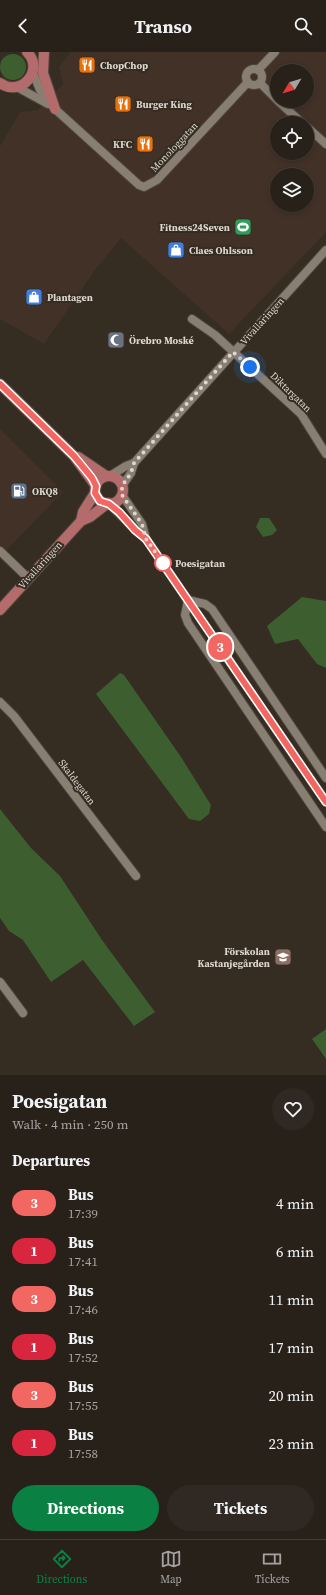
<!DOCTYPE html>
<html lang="en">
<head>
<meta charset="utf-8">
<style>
  :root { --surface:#28211a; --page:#302923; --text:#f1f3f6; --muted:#a5a3a2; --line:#443e39; --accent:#0b8043 }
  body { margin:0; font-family:"Source Serif 4",serif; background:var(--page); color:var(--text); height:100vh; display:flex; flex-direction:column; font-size:15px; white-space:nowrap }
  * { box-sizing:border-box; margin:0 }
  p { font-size:13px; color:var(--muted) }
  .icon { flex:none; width:22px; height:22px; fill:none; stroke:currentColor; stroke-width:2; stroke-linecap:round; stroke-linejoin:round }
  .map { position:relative; height:1023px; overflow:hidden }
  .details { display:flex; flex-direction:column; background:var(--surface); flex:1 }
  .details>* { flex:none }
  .badge { padding:0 8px; border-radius:13px; font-size:14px; line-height:26px }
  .needle { width:26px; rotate:232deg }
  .controls { position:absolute; left:270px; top:12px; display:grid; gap:8px }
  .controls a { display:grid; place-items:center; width:44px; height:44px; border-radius:50%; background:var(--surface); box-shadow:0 2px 6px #0003,0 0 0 1px var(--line); font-size:20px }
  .you { position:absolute; width:20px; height:20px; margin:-10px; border:3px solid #fff; border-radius:50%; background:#1a73e8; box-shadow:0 0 0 6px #1a73e833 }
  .map>.badge { position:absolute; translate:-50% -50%; box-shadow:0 0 0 2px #fff }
  h2 { padding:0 12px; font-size:15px; line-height:36px }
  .round { display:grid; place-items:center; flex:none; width:42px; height:42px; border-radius:21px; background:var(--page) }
  .head { display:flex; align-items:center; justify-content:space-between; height:68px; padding:0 12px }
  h1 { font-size:19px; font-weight:700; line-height:30px }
  .cta { display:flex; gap:8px; margin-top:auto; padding:8px 12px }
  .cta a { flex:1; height:46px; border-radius:24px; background:var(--accent); color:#fff; font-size:16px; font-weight:700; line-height:46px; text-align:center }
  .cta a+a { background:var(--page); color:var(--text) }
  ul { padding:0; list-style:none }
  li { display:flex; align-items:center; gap:12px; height:48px; padding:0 12px }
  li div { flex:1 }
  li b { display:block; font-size:15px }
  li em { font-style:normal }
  li .badge { min-width:44px; font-weight:700; text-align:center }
  header { display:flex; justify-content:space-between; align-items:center; height:52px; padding:0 12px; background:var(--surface); font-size:18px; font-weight:700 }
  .tabs { display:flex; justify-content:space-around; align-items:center; height:56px; border-top:1px solid var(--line); background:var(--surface); font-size:11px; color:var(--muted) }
  .tabs a { display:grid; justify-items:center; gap:2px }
  .tabs .current { color:var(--accent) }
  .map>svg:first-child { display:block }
  .commercial { fill:#423127; fill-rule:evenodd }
  .green { fill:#3d5f2f }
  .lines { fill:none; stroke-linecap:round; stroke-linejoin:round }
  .minor-casing { stroke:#4e473e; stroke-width:10 }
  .major-casing { stroke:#4e473e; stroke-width:12 }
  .minor { stroke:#897e72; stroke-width:8 }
  .major { stroke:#b46b6b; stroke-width:10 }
  .line-casing { stroke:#fff; stroke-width:9 }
  .line { stroke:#f26762; stroke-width:6 }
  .walk { stroke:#ddd7d0; stroke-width:4; stroke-dasharray:0 7.2 }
  .stop-dot { fill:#fff; stroke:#f26762; stroke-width:2 }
  .labels { text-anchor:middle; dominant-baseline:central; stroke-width:4; stroke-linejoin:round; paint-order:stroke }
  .poi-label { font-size:10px; font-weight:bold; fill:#ddd7d0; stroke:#352c22; text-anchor:start }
  .street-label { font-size:10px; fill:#ddd7d0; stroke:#352c22 }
  .stop-label { font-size:10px; font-weight:bold; fill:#ddd7d0; stroke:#352c22; text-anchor:start }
</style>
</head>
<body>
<header><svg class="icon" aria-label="back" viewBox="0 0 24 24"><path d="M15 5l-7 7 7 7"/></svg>Transo<svg class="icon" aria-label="search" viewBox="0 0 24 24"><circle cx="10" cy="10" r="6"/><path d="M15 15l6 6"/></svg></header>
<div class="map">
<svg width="326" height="1023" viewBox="0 0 326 1023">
  <rect width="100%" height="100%" fill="#352c22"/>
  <g class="commercial">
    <path d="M71,0H326V180L229,282L121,186L95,218L44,292L0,267V94L20,60L38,58L63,32L59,15ZM277,19H307V49H277ZM277,71H307V101H277ZM277,123H307V153H277Z"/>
    <polygon points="0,377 63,440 0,505"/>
  </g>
  <g class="green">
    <circle cx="13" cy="15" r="13"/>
    <polygon points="260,466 269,466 277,478 272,483 263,485 256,475"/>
    <polygon points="302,545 326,549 326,616 317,612 298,587 275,592 267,574"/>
    <polygon points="120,621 124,623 181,705 211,753 209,762 200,769 189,767 96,642"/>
    <polygon points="0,757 31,796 60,824 102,888 155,960 134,974 83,908 51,930 23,888 9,879 0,866"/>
    <polygon points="326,977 326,1007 312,987"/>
  </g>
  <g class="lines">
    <g class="minor-casing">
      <g id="minor">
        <circle cx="254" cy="25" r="8"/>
        <polyline points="258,18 275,0"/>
        <polyline points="33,21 40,38 55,57 139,133 144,135 157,128 248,30"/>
        <polyline points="260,31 277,48"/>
        <polyline points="17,35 48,52"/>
        <polyline points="278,49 302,71"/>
        <polyline points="307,75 326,92"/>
        <polyline points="192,267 215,283 301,362 326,402"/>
        <polyline points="110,424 126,414 134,411"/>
        <polyline points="122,434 131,421 134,411 326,198"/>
        <polyline points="122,443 142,472 146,487 326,750"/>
        <polyline points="109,452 146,487"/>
        <polyline points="0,499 28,526"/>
        <polyline points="0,650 14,664 136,824"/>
        <polyline points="326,726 212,557 205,552 188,548 185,563 188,571 326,775"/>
        <polyline points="0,930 23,961"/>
      </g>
    </g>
    <g class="major-casing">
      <g id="major">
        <polyline points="44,0 43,21 55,57"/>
        <path d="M0,31C21,46 45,18 27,0"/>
        <polyline points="0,332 74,404 96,434"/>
        <polyline points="78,405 106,424"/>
        <circle cx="109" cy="438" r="14"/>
        <polyline points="81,469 83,460 95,441"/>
        <polyline points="0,558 81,469 90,465 108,451"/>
      </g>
    </g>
    <use href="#minor" class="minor"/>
    <use href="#major" class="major"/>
  </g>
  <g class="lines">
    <g class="line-casing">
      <polyline id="line" points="0,332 74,404 92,426 96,434 95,441 100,449 109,452 119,460 135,478 146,487 326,750"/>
    </g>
    <use href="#line" class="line"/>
    <polyline class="walk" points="163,511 146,487 142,472 122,443 122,434 131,421 134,411 233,300 250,315"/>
  </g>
  <defs>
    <g id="restaurant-square" transform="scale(0.9)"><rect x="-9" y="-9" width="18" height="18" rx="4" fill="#e8710a" stroke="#352c22"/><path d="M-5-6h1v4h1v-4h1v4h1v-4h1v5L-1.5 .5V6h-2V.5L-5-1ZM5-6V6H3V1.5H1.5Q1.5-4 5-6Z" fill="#fff"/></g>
    <g id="stadium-square" transform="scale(0.9)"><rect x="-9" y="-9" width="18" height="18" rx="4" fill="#2e9e5b" stroke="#352c22"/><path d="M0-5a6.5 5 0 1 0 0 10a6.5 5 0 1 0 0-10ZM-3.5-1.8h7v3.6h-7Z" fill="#fff"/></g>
    <g id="shop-square" transform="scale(0.9)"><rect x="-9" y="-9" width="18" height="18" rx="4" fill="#3f7fe0" stroke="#352c22"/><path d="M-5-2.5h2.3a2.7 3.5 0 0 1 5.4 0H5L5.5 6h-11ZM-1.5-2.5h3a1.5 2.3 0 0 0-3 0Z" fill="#fff"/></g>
    <g id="mosque-square" transform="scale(0.9)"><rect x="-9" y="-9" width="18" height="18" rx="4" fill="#6b7280" stroke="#352c22"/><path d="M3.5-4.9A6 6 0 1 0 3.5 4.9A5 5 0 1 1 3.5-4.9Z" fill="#fff"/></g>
    <g id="fuel-square" transform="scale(0.9)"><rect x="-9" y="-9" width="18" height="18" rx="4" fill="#5c6f8a" stroke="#352c22"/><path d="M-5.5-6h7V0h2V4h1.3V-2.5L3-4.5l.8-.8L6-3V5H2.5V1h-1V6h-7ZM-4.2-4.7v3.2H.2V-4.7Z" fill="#fff"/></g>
    <g id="school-square" transform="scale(0.9)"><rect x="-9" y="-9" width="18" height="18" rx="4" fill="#8d6e63" stroke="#352c22"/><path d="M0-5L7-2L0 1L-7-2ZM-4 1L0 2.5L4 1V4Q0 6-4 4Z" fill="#fff"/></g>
  </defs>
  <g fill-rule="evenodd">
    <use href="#restaurant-square" x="87" y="13"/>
    <use href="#restaurant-square" x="123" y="52"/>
    <use href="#restaurant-square" x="145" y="92"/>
    <use href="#stadium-square" x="243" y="175"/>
    <use href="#shop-square" x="176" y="198"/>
    <use href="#shop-square" x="34" y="245"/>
    <use href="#mosque-square" x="116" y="288"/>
    <use href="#fuel-square" x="19" y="439"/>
    <use href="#school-square" x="283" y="905"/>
  </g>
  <circle class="stop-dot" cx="163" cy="511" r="8"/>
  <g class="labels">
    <g class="poi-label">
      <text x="100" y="13">ChopChop</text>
      <text x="136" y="52">Burger King</text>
      <text x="132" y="92" text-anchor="end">KFC</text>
      <text x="230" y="175" text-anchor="end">Fitness24Seven</text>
      <text x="189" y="198">Claes Ohlsson</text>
      <text x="47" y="245">Plantagen</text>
      <text x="129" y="288">Örebro Moské</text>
      <text x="32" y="439">OKQ8</text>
      <text x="270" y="899" text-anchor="end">Förskolan<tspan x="270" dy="12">Kastanjegården</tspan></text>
    </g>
    <g class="street-label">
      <text transform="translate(174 95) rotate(-47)">Monologgatan</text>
      <text transform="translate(262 269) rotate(-48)">Vivallaringen</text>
      <text transform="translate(291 340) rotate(44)">Diktargatan</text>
      <text transform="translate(40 513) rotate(-48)">Vivallaringen</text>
      <text transform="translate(77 730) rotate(53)">Skaldegatan</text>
    </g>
    <g class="stop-label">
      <text x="175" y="511">Poesigatan</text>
    </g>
  </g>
</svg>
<div class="controls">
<a><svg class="needle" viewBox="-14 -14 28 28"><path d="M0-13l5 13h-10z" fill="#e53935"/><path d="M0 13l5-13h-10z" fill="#a5a3a2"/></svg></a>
<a><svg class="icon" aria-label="locate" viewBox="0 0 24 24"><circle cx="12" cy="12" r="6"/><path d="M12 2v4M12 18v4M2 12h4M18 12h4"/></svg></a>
<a><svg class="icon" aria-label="layers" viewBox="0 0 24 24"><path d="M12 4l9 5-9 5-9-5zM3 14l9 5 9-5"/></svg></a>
</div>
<div class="you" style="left:250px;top:315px"></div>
<b class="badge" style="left:220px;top:595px;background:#f26762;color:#fff">3</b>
</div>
<section class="details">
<div class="head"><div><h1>Poesigatan</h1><p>Walk · 4 min · 250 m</p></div><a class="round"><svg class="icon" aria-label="heart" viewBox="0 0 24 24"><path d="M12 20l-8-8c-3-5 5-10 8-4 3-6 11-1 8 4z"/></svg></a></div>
<h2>Departures</h2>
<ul>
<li><span class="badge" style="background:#f26762;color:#fff">3</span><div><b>Bus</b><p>17:39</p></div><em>4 min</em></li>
<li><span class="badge" style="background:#d7263d;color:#fff">1</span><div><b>Bus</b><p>17:41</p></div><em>6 min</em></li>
<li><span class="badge" style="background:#f26762;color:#fff">3</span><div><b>Bus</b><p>17:46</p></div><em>11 min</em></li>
<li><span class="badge" style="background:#d7263d;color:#fff">1</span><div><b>Bus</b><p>17:52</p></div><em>17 min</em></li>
<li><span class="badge" style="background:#f26762;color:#fff">3</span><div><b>Bus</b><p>17:55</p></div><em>20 min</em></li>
<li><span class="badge" style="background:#d7263d;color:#fff">1</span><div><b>Bus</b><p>17:58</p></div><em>23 min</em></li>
</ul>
<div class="cta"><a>Directions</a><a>Tickets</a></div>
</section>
<nav class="tabs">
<a class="current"><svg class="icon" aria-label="directions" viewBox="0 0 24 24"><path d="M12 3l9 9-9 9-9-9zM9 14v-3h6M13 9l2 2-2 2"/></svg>Directions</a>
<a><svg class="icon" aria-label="map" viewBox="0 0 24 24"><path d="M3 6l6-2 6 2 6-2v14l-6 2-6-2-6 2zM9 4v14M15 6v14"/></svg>Map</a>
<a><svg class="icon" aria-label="tickets" viewBox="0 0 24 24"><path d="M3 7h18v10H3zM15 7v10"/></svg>Tickets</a>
</nav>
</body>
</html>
